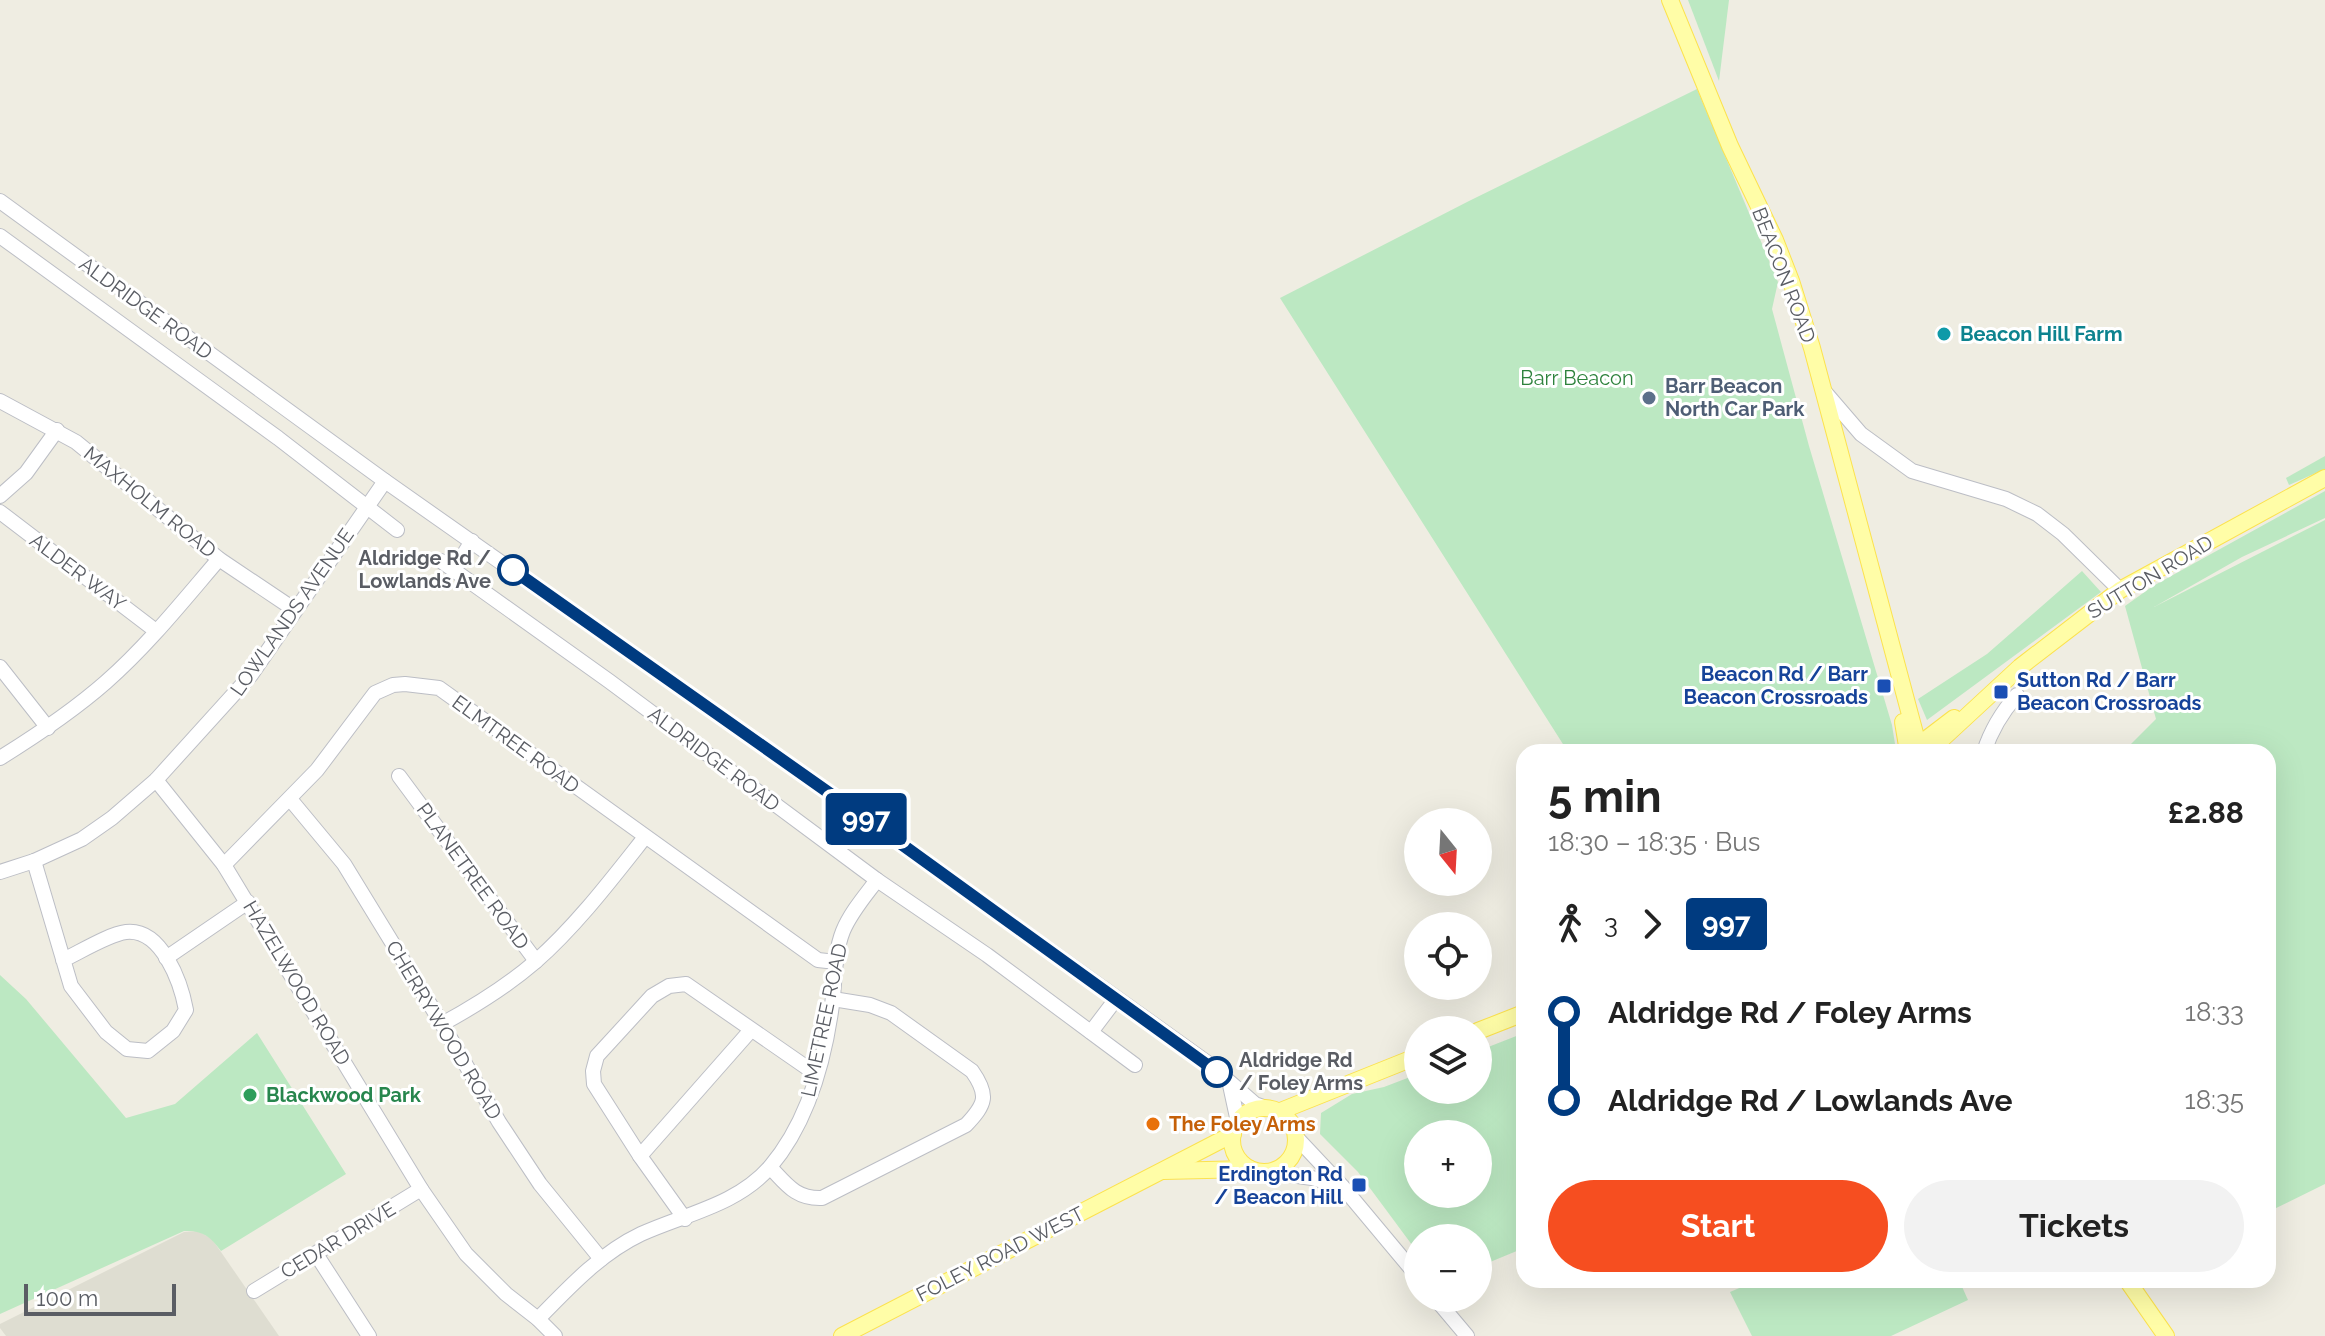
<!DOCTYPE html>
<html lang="en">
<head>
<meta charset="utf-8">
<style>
  :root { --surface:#fff; --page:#f2f2f2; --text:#222; --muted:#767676; --accent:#f64e20 }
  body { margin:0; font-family:Raleway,sans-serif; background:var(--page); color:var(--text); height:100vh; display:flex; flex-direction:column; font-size:30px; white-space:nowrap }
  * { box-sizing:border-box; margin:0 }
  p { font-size:26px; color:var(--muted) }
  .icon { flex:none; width:44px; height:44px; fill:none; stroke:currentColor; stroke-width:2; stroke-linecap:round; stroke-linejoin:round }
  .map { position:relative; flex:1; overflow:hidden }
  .drawer { position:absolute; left:1516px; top:744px; width:760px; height:544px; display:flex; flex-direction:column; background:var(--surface); border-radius:24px; box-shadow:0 8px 32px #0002 }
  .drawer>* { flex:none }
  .badge { padding:0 16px; border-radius:6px; font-size:28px; line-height:52px }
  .needle { width:52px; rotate:162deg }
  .fabs { position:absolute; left:1404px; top:808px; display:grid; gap:16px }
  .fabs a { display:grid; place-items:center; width:88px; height:88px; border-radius:50%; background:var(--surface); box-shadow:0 8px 32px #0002; font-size:40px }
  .scale { position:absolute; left:24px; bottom:20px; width:152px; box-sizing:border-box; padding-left:8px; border:4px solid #5a5d64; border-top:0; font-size:22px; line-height:28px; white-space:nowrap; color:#5a5d64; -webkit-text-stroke:6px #fff; paint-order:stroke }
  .map>.badge { position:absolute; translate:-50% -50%; box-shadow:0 0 0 4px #fff }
  .legs { display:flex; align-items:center; gap:12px; height:88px; padding:0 32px; font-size:26px }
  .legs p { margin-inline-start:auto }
  .summary { display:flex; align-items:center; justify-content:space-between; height:136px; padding:0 32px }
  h1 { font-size:44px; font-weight:700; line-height:60px }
  .action { display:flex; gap:16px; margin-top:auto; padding:16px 32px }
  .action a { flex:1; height:92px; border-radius:48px; background:var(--accent); color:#fff; font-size:32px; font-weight:700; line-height:92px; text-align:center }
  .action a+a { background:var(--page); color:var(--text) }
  ul { padding:0 32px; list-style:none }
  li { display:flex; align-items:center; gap:28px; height:88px; font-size:30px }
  li i { display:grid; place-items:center; width:12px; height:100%; margin:0 10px; background:currentColor }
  li i::after { content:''; width:20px; height:20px; margin:-10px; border:6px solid; border-radius:50%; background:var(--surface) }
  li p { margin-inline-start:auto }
  li:first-child i { background:linear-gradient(#0000 50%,currentColor 0) }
  li:last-child i { background:linear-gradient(currentColor 50%,#0000 0) }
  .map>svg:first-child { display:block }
  .education { fill:#deddd1 }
  .green { fill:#bce8c2; fill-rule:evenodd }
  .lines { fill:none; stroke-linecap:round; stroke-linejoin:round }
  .minor-casing { stroke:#bcbec5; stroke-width:16 }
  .major-casing { stroke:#fce24e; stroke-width:18 }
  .minor { stroke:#fff; stroke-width:14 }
  .major { stroke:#fffda7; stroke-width:16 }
  .line-1-casing { stroke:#fff; stroke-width:18 }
  .line-1 { stroke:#003b80; stroke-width:12 }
  .culture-dot { fill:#0f9aa8; stroke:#fff; stroke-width:3 }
  .service-dot { fill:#5c6f8a; stroke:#fff; stroke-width:3 }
  .stop-1-dot { fill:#fff; stroke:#003b80; stroke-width:4 }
  .transit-dot { fill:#1a4fb4; stroke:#fff; stroke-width:3 }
  .leisure-dot { fill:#2e9e5b; stroke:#fff; stroke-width:3 }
  .food-dot { fill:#e8710a; stroke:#fff; stroke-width:3 }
  .labels { text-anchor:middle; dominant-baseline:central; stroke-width:6; stroke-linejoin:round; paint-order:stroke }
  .street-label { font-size:20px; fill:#5a5d64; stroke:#fff }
  .culture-label { font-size:20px; font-weight:bold; fill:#0d838f; stroke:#fff; text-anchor:start }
  .park-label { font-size:20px; fill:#2d823c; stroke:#fff }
  .service-label { font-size:20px; font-weight:bold; fill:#4e5e75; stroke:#fff; text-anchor:start }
  .stop-label { font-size:20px; font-weight:bold; fill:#5a5d64; stroke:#fff; text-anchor:end }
  .transit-label { font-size:20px; font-weight:bold; fill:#164399; stroke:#fff; text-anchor:end }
  .leisure-label { font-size:20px; font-weight:bold; fill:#27864d; stroke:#fff; text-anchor:start }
  .food-label { font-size:20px; font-weight:bold; fill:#c56008; stroke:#fff; text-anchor:start }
</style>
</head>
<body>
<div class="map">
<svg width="2325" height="1336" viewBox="0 0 2325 1336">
  <rect width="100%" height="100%" fill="#efede2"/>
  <polygon class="education" points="198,1231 212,1239 279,1336 6,1336 0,1328 0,1324 184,1232"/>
  <g class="green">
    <polygon points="1688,0 1729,0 1719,81"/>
    <polygon points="1697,89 1778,282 1772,309 1809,446 1892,725 1895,744 1887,752 1568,752 1280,298 1469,201"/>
    <polygon points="2325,456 2325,469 2289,485 2286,478"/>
    <polygon points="2325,491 2325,518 2242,557 2154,607 2325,520 2325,1184 2268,1212 2268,752 2123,752 2156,719 2125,606 2153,586"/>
    <polygon points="2082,571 2101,592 1927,720 1918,699 1987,654"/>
    <path d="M0,975L26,999L126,1118L175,1104L257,1033L346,1174L221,1251C210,1236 202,1230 184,1231L0,1314Z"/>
    <path d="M1524,1033V1248L1478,1267V1238H1418V1253L1358,1172L1320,1134L1321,1113L1352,1094L1384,1087L1418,1074V1090H1478V1051ZM1418,1134H1478V1194H1418Z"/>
    <polygon points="1758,1280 1959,1280 1968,1300 1891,1336 1752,1336 1730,1292"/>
  </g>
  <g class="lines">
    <g class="minor-casing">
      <g id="minor">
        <polyline points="0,201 385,481 893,838 1209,1064 1255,1104 1269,1109"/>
        <polyline points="0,236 278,438 397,530"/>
        <polyline points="1824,391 1861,434 1912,471 2006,499 2037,514 2063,534 2120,590"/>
        <polyline points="0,401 76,442 219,559 295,610"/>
        <polyline points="0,496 26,473 57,430"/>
        <polyline points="0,512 156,631"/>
        <polyline points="441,561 609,681 877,880 987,955 1135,1065"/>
        <polyline points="454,570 472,541"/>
        <polyline points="0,667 48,728"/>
        <path d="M1984,752C1991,730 2002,712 2017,695"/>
        <path d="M0,758C37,735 73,711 106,682C148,645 183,601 219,559"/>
        <polyline points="399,776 536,961"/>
        <polyline points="156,780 224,865 421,1189 466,1254 506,1294 538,1319 555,1336"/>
        <polyline points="290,799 344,864 442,1024 499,1122 540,1184 601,1259"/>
        <path d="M34,861L71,986L106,1032L127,1049L148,1051L173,1031L186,1010C181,983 162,928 126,932C109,934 80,952 63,960"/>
        <polyline points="224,865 317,770 375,693 393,685 405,684 439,688 818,960 836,962"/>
        <polyline points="0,872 34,861 82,839 112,818 156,780 251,675 385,481"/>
        <polyline points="166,958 248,902"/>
        <path d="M442,1024C475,1006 506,987 535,962C576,926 611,880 645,837"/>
        <polyline points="1091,1032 1116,999"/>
        <polyline points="1230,1085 1238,1122"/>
        <polyline points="1296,1137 1342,1186 1418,1277"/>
        <polyline points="640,1156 751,1030"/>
        <path d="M770,1167C787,1185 796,1199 822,1198L966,1125C986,1104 989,1095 972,1071L891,1013L870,1005L833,999"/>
        <polyline points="1269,1172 1312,1178 1341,1186"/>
        <polyline points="685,1219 640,1156 594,1084 593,1071 597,1056 652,996 669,986 686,984 816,1074"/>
        <polyline points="316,1254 369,1336"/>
        <polyline points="254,1291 421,1189"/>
        <polyline points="1435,1298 1467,1336"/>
        <path d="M538,1319C569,1287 601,1253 641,1234C685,1214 737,1205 770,1167C809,1121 826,1055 833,997C835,975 835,951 843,931C851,912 865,896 877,880"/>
      </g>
    </g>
    <g class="major-casing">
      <g id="major">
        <polyline points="1670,0 1730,146 1775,240 1791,281 1812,348 1920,752"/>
        <polyline points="1903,722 1908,752"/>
        <polyline points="1912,750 1954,718"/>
        <polyline points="1928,752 2020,667 2120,590 2325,478"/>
        <polyline points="1478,1031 1524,1013"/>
        <circle cx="1264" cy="1140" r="32"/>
        <polyline points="1278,1112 1418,1056"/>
        <polyline points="1163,1171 1250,1169"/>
        <polyline points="2127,1280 2166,1336"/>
        <polyline points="842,1336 1233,1134"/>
      </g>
    </g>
    <use href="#minor" class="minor"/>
    <use href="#major" class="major"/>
  </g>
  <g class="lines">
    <g class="line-1-casing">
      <polyline id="line-1" points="513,570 893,838 1217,1072"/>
    </g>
    <use href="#line-1" class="line-1"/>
  </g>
  <circle class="culture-dot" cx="1944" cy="334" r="8"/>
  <circle class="service-dot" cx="1649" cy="398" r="8"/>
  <g class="stop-1-dot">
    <circle cx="513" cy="570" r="14"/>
    <circle cx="1217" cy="1072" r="14"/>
  </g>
  <g class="transit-dot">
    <rect x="1876" y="678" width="16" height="16" rx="4"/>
    <rect x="1993" y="684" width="16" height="16" rx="4"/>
    <rect x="1351" y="1177" width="16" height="16" rx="4"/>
  </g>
  <circle class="leisure-dot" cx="250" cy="1095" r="8"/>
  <circle class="food-dot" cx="1153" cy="1124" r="8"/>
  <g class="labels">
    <g class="street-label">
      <text transform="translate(1784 275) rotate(69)">BEACON ROAD</text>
      <text transform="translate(146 308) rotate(36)">ALDRIDGE ROAD</text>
      <text transform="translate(150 502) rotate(39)">MAXHOLM ROAD</text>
      <text transform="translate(78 572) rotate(37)">ALDER WAY</text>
      <text transform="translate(2150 577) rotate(-31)">SUTTON ROAD</text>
      <text transform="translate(292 612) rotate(-55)">LOWLANDS AVENUE</text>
      <text transform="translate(516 744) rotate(36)">ELMTREE ROAD</text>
      <text transform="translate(714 759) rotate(37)">ALDRIDGE ROAD</text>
      <text transform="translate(473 876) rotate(54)">PLANETREE ROAD</text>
      <text transform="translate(297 983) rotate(59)">HAZELWOOD ROAD</text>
      <text transform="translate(824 1020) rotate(-78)">LIMETREE ROAD</text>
      <text transform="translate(444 1030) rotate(59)">CHERRYWOOD ROAD</text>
      <text transform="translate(338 1240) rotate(-31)">CEDAR DRIVE</text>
      <text transform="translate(1000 1254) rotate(-27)">FOLEY ROAD WEST</text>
    </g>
    <g class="culture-label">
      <text x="1960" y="334">Beacon Hill Farm</text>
    </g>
    <g class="park-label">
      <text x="1577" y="378">Barr Beacon</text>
    </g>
    <g class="service-label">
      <text x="1665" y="386">Barr Beacon<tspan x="1665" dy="23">North Car Park</tspan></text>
    </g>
    <g class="stop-label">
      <text x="491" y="558">Aldridge Rd /<tspan x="491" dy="23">Lowlands Ave</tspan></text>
      <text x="1239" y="1060" text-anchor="start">Aldridge Rd<tspan x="1239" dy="23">/ Foley Arms</tspan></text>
    </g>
    <g class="transit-label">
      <text x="1868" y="674">Beacon Rd / Barr<tspan x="1868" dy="23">Beacon Crossroads</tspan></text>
      <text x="2017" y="680" text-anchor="start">Sutton Rd / Barr<tspan x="2017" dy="23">Beacon Crossroads</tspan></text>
      <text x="1343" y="1174">Erdington Rd<tspan x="1343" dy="23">/ Beacon Hill</tspan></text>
    </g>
    <g class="leisure-label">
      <text x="266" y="1095">Blackwood Park</text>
    </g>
    <g class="food-label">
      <text x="1169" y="1124">The Foley Arms</text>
    </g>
  </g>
</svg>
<div class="fabs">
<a><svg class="needle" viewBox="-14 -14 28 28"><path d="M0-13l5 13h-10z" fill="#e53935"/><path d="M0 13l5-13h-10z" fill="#767676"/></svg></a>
<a><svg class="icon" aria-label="locate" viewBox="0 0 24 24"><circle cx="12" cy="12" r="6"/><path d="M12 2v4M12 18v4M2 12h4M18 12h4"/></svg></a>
<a><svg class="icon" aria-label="layers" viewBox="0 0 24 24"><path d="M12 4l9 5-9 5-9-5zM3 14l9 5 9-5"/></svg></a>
<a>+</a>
<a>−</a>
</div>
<div class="scale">100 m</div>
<b class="badge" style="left:866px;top:819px;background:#003b80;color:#fff">997</b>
<section class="drawer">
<div class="summary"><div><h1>5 min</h1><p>18:30 – 18:35 · Bus</p></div><b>£2.88</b></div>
<div class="legs"><svg class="icon" aria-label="walk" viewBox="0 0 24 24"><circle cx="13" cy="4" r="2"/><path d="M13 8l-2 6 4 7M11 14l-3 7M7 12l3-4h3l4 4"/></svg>3<svg class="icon" aria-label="forward" viewBox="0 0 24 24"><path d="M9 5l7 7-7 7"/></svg><b class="badge" style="background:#003b80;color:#fff">997</b></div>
<ul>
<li><i style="color:#003b80"></i><b>Aldridge Rd / Foley Arms</b><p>18:33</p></li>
<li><i style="color:#003b80"></i><b>Aldridge Rd / Lowlands Ave</b><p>18:35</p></li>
</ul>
<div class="action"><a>Start</a><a>Tickets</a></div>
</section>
</div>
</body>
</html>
